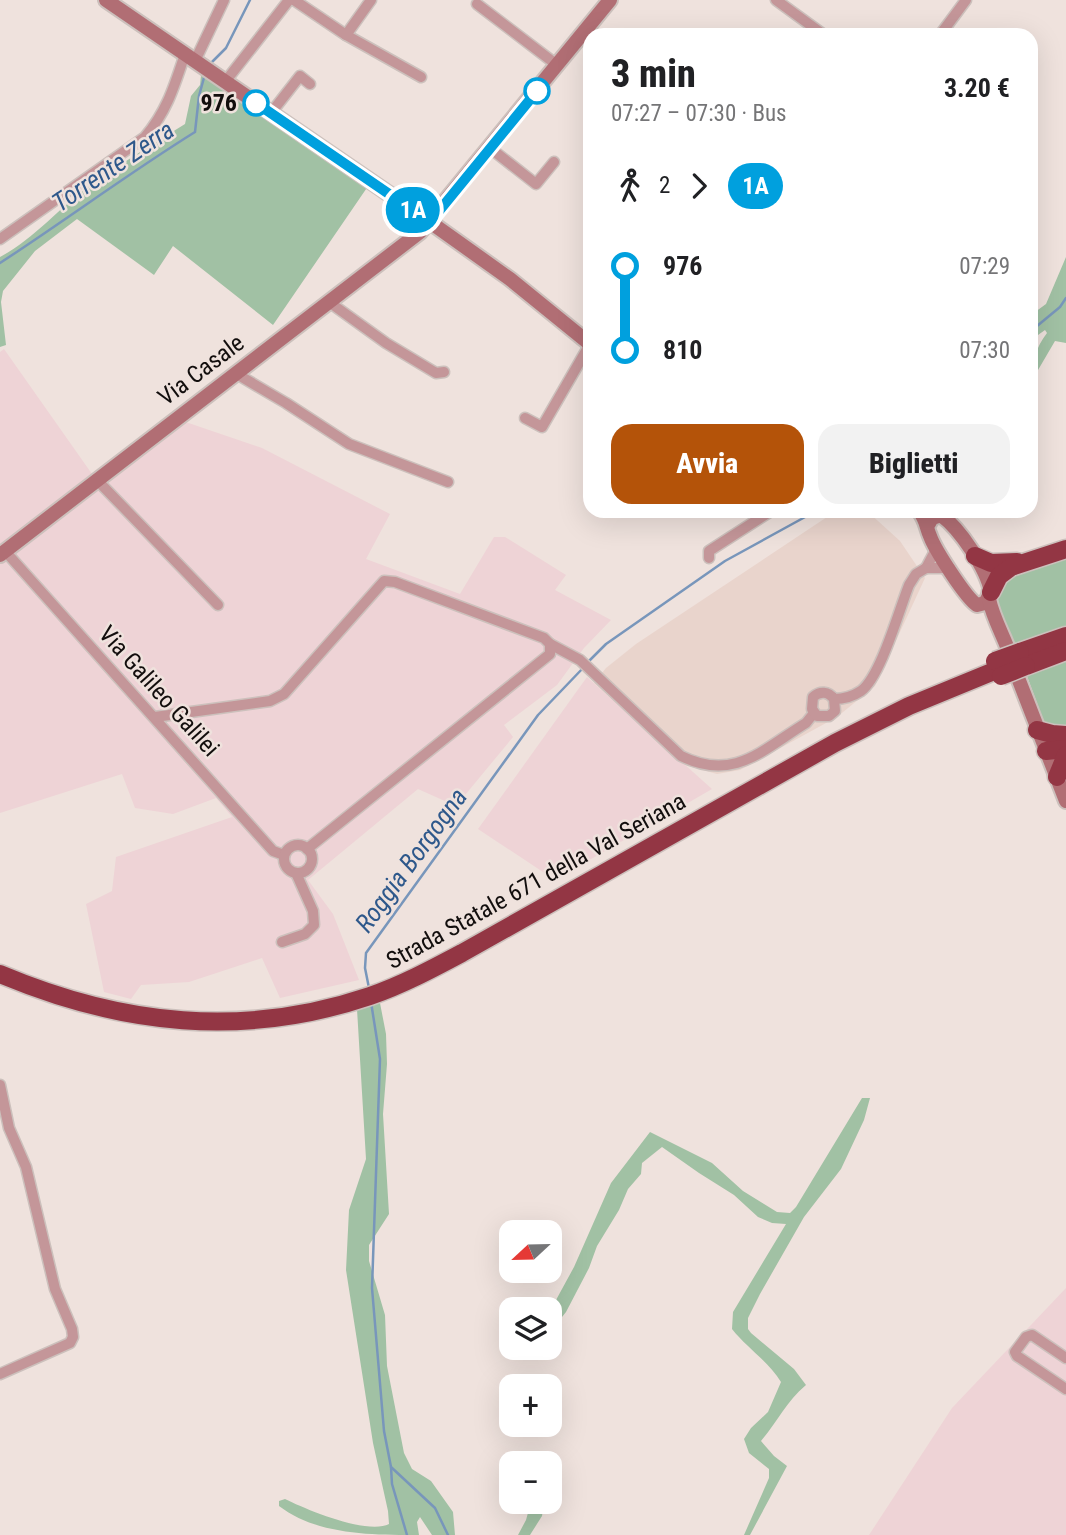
<!DOCTYPE html>
<html lang="it">
<head>
<meta charset="utf-8">
<style>
  :root { --surface:#fff; --page:#f2f2f2; --text:#202124; --muted:#757577; --accent:#b45309 }
  body { margin:0; font-family:"Roboto Condensed",sans-serif; background:var(--page); color:var(--text); height:100vh; display:flex; flex-direction:column; font-size:26px; white-space:nowrap }
  * { box-sizing:border-box; margin:0 }
  p { font-size:23px; color:var(--muted) }
  .icon { flex:none; width:38px; height:38px; fill:none; stroke:currentColor; stroke-width:2; stroke-linecap:round; stroke-linejoin:round }
  .map { position:relative; flex:1; overflow:hidden }
  .side { position:absolute; left:583px; top:28px; width:455px; height:490px; display:flex; flex-direction:column; background:var(--surface); border-radius:21px; box-shadow:0 7px 28px #0002 }
  .side>* { flex:none }
  .badge { padding:0 14px; border-radius:23px; font-size:24px; line-height:46px }
  .needle { width:46px; rotate:248deg }
  .buttons { position:absolute; left:499px; top:1220px; display:grid; gap:14px }
  .buttons a { display:grid; place-items:center; width:63px; height:63px; border-radius:14px; background:var(--surface); box-shadow:0 7px 28px #0002; font-size:35px }
  .map>.badge { position:absolute; translate:-50% -50%; box-shadow:0 0 0 4px #fff }
  .legs { display:flex; align-items:center; gap:10px; height:77px; padding:0 28px; font-size:23px }
  .legs p { margin-inline-start:auto }
  .summary { display:flex; align-items:center; justify-content:space-between; height:119px; padding:0 28px }
  h1 { font-size:38px; font-weight:800; line-height:52px }
  .primary-button { display:flex; gap:14px; margin-top:auto; padding:14px 28px }
  .primary-button a { flex:1; height:80px; border-radius:21px; background:var(--accent); color:#fff; font-size:28px; font-weight:800; line-height:80px; text-align:center }
  .primary-button a+a { background:var(--page); color:var(--text) }
  ul { padding:0 28px; list-style:none }
  li { display:flex; align-items:center; gap:24px; height:84px; font-size:26px }
  li i { display:grid; place-items:center; width:10px; height:100%; margin:0 9px; background:currentColor }
  li i::after { content:''; width:18px; height:18px; margin:-9px; border:5px solid; border-radius:50%; background:var(--surface) }
  li p { margin-inline-start:auto }
  li:first-child i { background:linear-gradient(#0000 50%,currentColor 0) }
  li:last-child i { background:linear-gradient(currentColor 50%,#0000 0) }
  .map>svg:first-child { display:block }
  .built { fill:#e9d4cc }
  .industrial { fill:#eed3d6 }
  .green { fill:#a1c1a4 }
  .lines { fill:none; stroke-linecap:round; stroke-linejoin:round }
  .stream { stroke:#7896bb; stroke-width:2.5 }
  .street-casing { stroke:#ccc0bc; stroke-width:13 }
  .secondary-casing { stroke:#ccc0bc; stroke-width:18 }
  .highway-casing { stroke:#ccc0bc; stroke-width:21 }
  .street { stroke:#c49699; stroke-width:10 }
  .secondary { stroke:#b16e74; stroke-width:14 }
  .highway { stroke:#933644; stroke-width:18 }
  .highway-bridge-casing { stroke:#ccc0bc; stroke-width:21; stroke-linecap:butt }
  .highway-bridge { stroke:#933644; stroke-width:18 }
  .line-1-casing { stroke:#fff; stroke-width:16 }
  .line-1 { stroke:#00a0de; stroke-width:10 }
  .stop-1-dot { fill:#fff; stroke:#00a0de; stroke-width:3.5 }
  .labels { text-anchor:middle; dominant-baseline:central; stroke-width:5; stroke-linejoin:round; paint-order:stroke }
  .stop-label { font-size:24px; font-weight:bold; fill:#120e0d; stroke:#efe2dd; text-anchor:end }
  .street-label { font-size:24px; fill:#120e0d; stroke:#efe2dd }
  .water-label { font-size:26px; font-style:italic; fill:#2e588b; stroke:#efe2dd }
</style>
</head>
<body>
<div class="map">
<svg width="1066" height="1535" viewBox="0 0 1066 1535">
  <rect width="100%" height="100%" fill="#efe2dd"/>
  <polygon class="built" points="836,511 867,511 900,541 925,578 875,686 837,717 740,770 717,774 685,765 594,683 606,668 636,644"/>
  <g class="industrial">
    <polygon points="4,349 92,474 171,417 262,448 390,514 366,559 460,594 494,537 505,537 566,575 555,590 611,620 584,648 557,685 504,725 513,737 456,806 418,789 308,880 333,914 359,980 280,998 262,958 189,982 141,985 131,999 104,992 86,904 112,891 116,857 232,817 216,798 173,814 135,808 122,774 0,813 0,352"/>
    <polygon points="587,677 712,789 555,880 478,829"/>
    <polygon points="1066,1288 1066,1535 869,1535 952,1408"/>
  </g>
  <g class="green">
    <path d="M203,56L375,176L273,325L173,246L154,275L77,219L35,251L3,291L1,302L6,345L0,347V257C34,239 58,209 89,186C120,164 153,144 185,124L191,96L200,85Z"/>
    <path d="M1066,257V343L1055,341L1031,382C1031,364 1036,347 1047,333L1045,330L1031,340V315L1046,304Z"/>
    <polygon points="1066,554 1066,628 1012,648 994,597 1002,577"/>
    <polygon points="1066,655 1066,733 1051,730 1044,722 1025,671"/>
    <path d="M380,1003L386,1034L387,1064L383,1114L389,1214L369,1245V1261L385,1315L387,1366L404,1453L412,1469L431,1481L453,1512L455,1535H432L420,1517L417,1522L419,1535C371,1535 317,1535 279,1506V1501L285,1499C307,1510 368,1535 389,1524L388,1511L373,1443L346,1270L349,1210L366,1159L357,1009Z"/>
    <path d="M862,1098H870L864,1120L841,1169L804,1217L760,1294L748,1318V1329L751,1333L794,1369L806,1385C786,1402 778,1421 761,1441L774,1456L787,1466L750,1535H744L769,1478V1469L749,1453L744,1439L751,1428L768,1412L781,1382C768,1361 747,1348 732,1329L733,1312L786,1224L772,1223L758,1217L734,1195L699,1173L662,1147L642,1163L641,1174L628,1189L619,1210L597,1246L589,1268L566,1312L558,1322L550,1311L574,1267L611,1183L650,1132L712,1163L743,1191L764,1204L777,1212L790,1213L796,1207Z"/>
    <polygon points="531,1502 544,1502 542,1516 530,1535 518,1535 526,1520"/>
  </g>
  <g class="lines">
    <g class="stream">
      <polyline points="209,65 226,48 250,0"/>
      <path d="M0,263C66,220 129,173 195,132L199,96L205,74"/>
      <polyline points="1031,331 1060,307 1066,298"/>
      <polyline points="588,662 606,644 725,561 816,511"/>
      <polyline points="369,988 365,968 366,953 538,715 584,667"/>
      <polyline points="371,1002 380,1059 372,1288 384,1431 391,1467 435,1508 448,1535"/>
      <polyline points="391,1467 392,1484 407,1535"/>
    </g>
    <g class="street-casing">
      <g id="street">
        <polyline points="294,0 346,35 421,77"/>
        <polyline points="776,0 824,35"/>
        <polyline points="477,4 557,65"/>
        <polyline points="346,35 371,0"/>
        <polyline points="940,35 966,0"/>
        <polyline points="195,61 224,0"/>
        <polyline points="225,82 289,0"/>
        <polyline points="271,113 300,76 310,84"/>
        <polyline points="490,148 536,184 554,162"/>
        <path d="M0,239L145,137C167,111 174,87 185,54"/>
        <polyline points="329,302 386,343 436,373 444,372"/>
        <polyline points="235,373 286,403 349,444 448,482"/>
        <polyline points="525,418 542,427 590,344"/>
        <polyline points="96,479 218,605"/>
        <polyline points="934,544 934,553 926,568 950,568"/>
        <polyline points="5,551 273,851 284,855"/>
        <polyline points="709,558 709,551 771,511"/>
        <path d="M550,644L580,660L681,756C734,782 762,750 806,723L814,713"/>
        <path d="M834,699L835,711L829,716H817L812,709L813,697C820,691 828,691 834,699C844,699 852,697 861,691C881,676 899,610 909,585L916,574L926,568"/>
        <polyline points="155,717 270,701 284,694 384,581 395,582 544,638 550,644 550,654 307,849"/>
        <circle cx="298" cy="859" r="14"/>
        <polyline points="282,942 305,934 314,925 313,911 296,873"/>
        <polyline points="0,1085 9,1128 26,1167 55,1289 72,1329 73,1337 70,1343 0,1374"/>
        <polyline points="1066,1358 1032,1335 1026,1337 1015,1352 1017,1356 1066,1389"/>
      </g>
    </g>
    <g class="secondary-casing">
      <g id="secondary">
        <polyline points="106,0 430,222 510,279 590,344"/>
        <path d="M919,511C926,519 926,527 930,536C935,550 966,598 977,605L985,603L991,592C987,569 960,529 941,515L932,518L928,525"/>
        <polyline points="0,555 420,232 610,0"/>
        <path d="M989,599C994,623 1008,642 1013,665L1066,801"/>
      </g>
    </g>
    <g class="highway-casing">
      <g id="highway">
        <polyline points="975,556 991,563 1017,562"/>
        <polyline points="991,592 999,576 1011,567 1066,549"/>
        <polyline points="1020,652 1066,636"/>
        <polyline points="1026,666 1066,651"/>
        <polyline points="1037,730 1052,734 1066,735"/>
        <polyline points="1046,751 1066,749"/>
        <polyline points="1057,777 1066,755"/>
        <path d="M0,974C121,1025 243,1039 370,996C402,985 432,969 462,953L835,743L909,706L999,669"/>
      </g>
    </g>
    <use href="#street" class="street"/>
    <use href="#secondary" class="secondary"/>
    <use href="#highway" class="highway"/>
    <g class="highway-bridge-casing">
      <g id="highway-bridge">
        <polyline points="995,661 1020,652"/>
        <polyline points="1001,676 1026,666"/>
      </g>
    </g>
    <use href="#highway-bridge" class="highway-bridge"/>
  </g>
  <g class="lines">
    <g class="line-1-casing">
      <polyline id="line-1" points="256,103 430,222 537,91"/>
    </g>
    <use href="#line-1" class="line-1"/>
  </g>
  <g class="stop-1-dot">
    <circle cx="537" cy="91" r="12"/>
    <circle cx="256" cy="103" r="12"/>
  </g>
  <g class="labels">
    <g class="stop-label">
      <text x="237" y="103">976</text>
    </g>
    <g class="street-label">
      <text transform="translate(201 370) rotate(-37)">Via Casale</text>
      <text transform="translate(159 691) rotate(48)">Via Galileo Galilei</text>
      <text transform="translate(536 881) rotate(-29)">Strada Statale 671 della Val Seriana</text>
    </g>
    <g class="water-label">
      <text transform="translate(113 166) rotate(-34)">Torrente Zerra</text>
      <text transform="translate(411 860) rotate(-54)">Roggia Borgogna</text>
    </g>
  </g>
</svg>
<div class="buttons">
<a><svg class="needle" viewBox="-14 -14 28 28"><path d="M0-13l5 13h-10z" fill="#e53935"/><path d="M0 13l5-13h-10z" fill="#757577"/></svg></a>
<a><svg class="icon" aria-label="layers" viewBox="0 0 24 24"><path d="M12 4l9 5-9 5-9-5zM3 14l9 5 9-5"/></svg></a>
<a>+</a>
<a>−</a>
</div>
<b class="badge" style="left:413px;top:210px;background:#00a0de;color:#fff">1A</b>
<section class="side">
<div class="summary"><div><h1>3 min</h1><p>07:27 – 07:30 · Bus</p></div><b>3.20 €</b></div>
<div class="legs"><svg class="icon" aria-label="walk" viewBox="0 0 24 24"><circle cx="13" cy="4" r="2"/><path d="M13 8l-2 6 4 7M11 14l-3 7M7 12l3-4h3l4 4"/></svg>2<svg class="icon" aria-label="forward" viewBox="0 0 24 24"><path d="M9 5l7 7-7 7"/></svg><b class="badge" style="background:#00a0de;color:#fff">1A</b></div>
<ul>
<li><i style="color:#00a0de"></i><b>976</b><p>07:29</p></li>
<li><i style="color:#00a0de"></i><b>810</b><p>07:30</p></li>
</ul>
<div class="primary-button"><a>Avvia</a><a>Biglietti</a></div>
</section>
</div>
</body>
</html>
